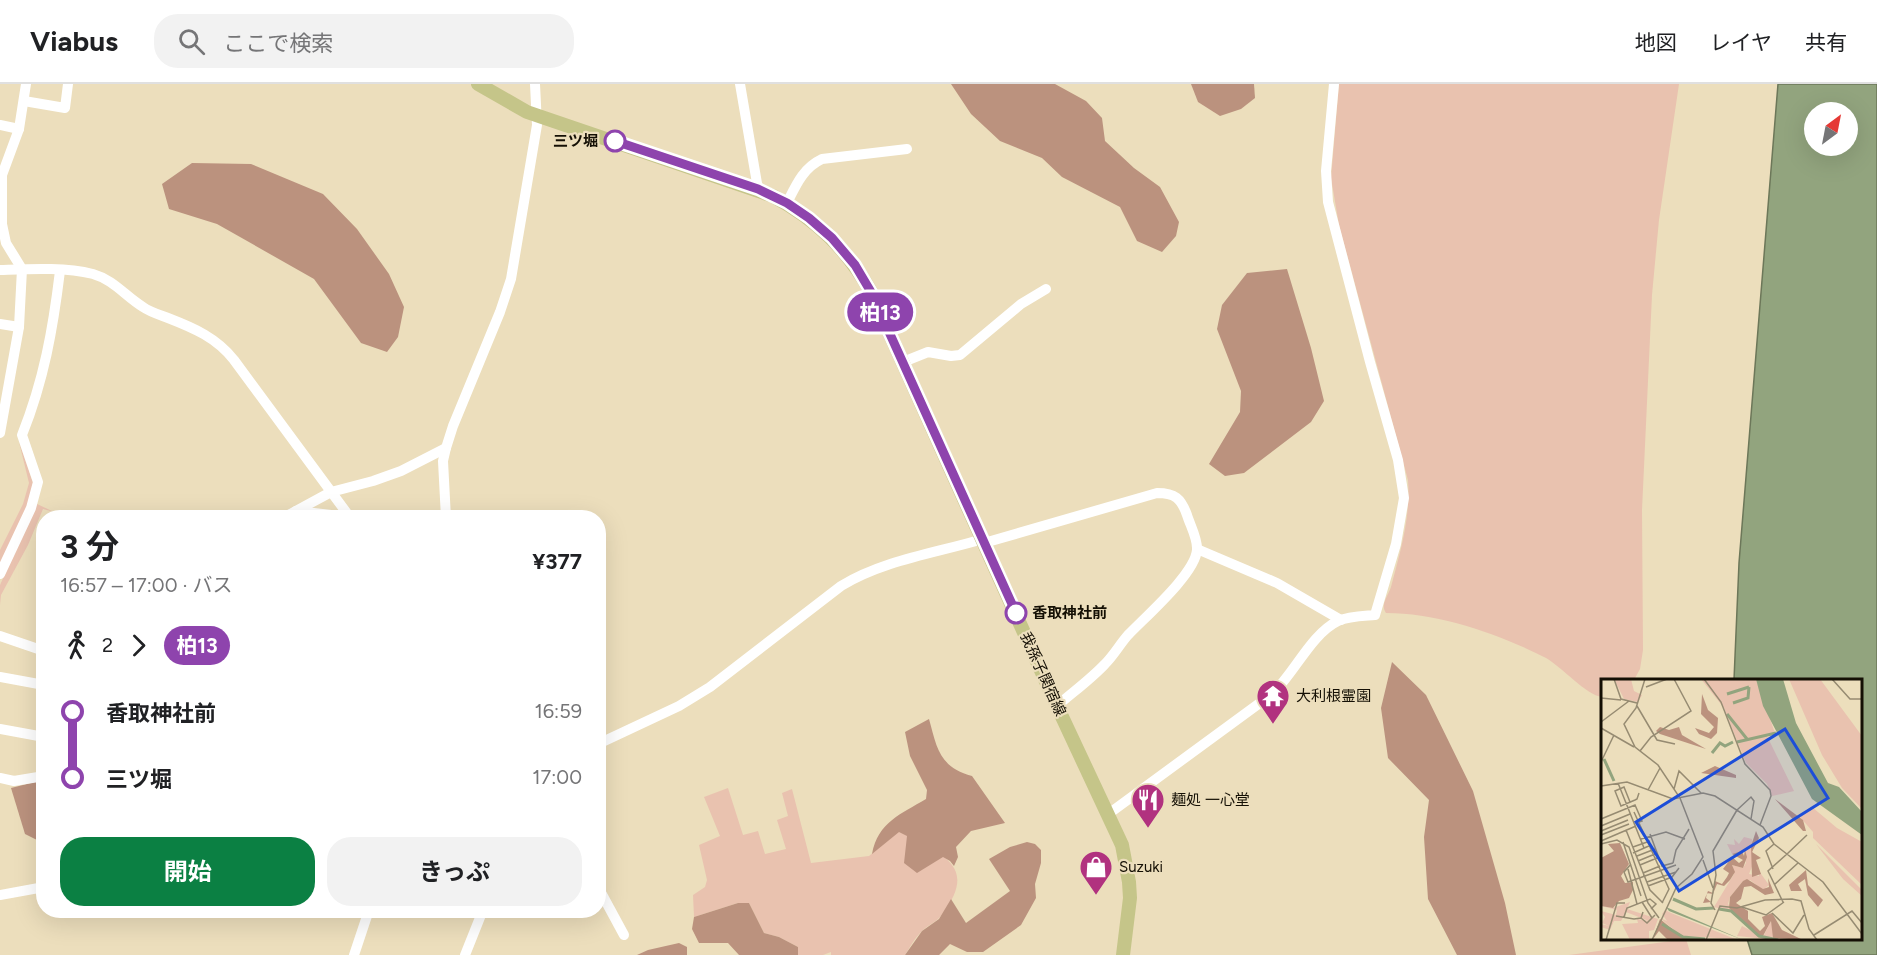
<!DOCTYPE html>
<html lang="ja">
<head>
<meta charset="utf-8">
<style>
  :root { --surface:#fff; --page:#f2f2f2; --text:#202124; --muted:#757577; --line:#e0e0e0; --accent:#0b8043 }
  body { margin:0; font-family:Figtree,"Noto Sans JP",sans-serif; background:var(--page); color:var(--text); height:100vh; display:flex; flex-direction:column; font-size:22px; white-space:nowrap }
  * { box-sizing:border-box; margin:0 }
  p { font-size:20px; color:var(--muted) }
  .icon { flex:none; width:33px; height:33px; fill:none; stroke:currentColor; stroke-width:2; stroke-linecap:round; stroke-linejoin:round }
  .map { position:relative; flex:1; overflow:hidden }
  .drawer { position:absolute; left:36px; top:426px; width:570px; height:408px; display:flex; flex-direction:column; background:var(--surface); border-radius:24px; box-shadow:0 6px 24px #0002 }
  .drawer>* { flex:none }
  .badge { padding:0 12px; border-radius:20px; font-size:21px; line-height:39px }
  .needle { width:39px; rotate:32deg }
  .controls { position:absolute; left:1804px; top:18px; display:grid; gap:12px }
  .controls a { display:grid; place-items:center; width:54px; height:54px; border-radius:50%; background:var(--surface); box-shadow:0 6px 24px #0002; font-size:30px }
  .map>.badge { position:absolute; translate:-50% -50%; box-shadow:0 0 0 3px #fff }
  .legs { display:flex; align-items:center; gap:9px; height:66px; padding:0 24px; font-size:20px }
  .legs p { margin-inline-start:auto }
  .head { display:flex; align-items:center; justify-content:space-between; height:102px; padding:0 24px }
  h1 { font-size:33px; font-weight:700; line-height:45px }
  .action { display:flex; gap:12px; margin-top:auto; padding:12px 24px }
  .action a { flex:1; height:69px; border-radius:24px; background:var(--accent); color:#fff; font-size:24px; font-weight:700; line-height:69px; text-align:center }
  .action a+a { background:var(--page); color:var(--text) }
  ul { padding:0 24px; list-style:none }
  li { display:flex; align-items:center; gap:21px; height:66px; font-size:22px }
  li i { display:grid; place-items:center; width:9px; height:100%; margin:0 8px; background:currentColor }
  li i::after { content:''; width:15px; height:15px; margin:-8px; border:4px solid; border-radius:50%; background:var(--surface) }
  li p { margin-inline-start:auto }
  li:first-child i { background:linear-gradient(#0000 50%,currentColor 0) }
  li:last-child i { background:linear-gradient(currentColor 50%,#0000 0) }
  header { display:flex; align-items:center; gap:36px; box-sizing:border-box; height:84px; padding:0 30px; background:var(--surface); border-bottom:2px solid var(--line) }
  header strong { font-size:28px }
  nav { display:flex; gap:33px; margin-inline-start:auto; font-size:21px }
  .search { width:420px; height:54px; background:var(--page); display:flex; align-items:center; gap:15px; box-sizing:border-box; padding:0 21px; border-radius:24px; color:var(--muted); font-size:22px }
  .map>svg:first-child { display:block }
  .green { fill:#e9c2af }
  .forest { fill:#bb927e }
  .water { fill:#92a47e; stroke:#6c7759; stroke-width:1.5; fill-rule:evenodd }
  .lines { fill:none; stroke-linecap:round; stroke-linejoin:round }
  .minor { stroke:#fff; stroke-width:10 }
  .major { stroke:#c5c589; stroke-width:14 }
  .line-1-casing { stroke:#fff; stroke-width:14 }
  .line-1 { stroke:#8e44ad; stroke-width:9 }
  .stop-1-dot { fill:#fff; stroke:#8e44ad; stroke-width:3 }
  .labels { text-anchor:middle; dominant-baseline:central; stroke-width:4.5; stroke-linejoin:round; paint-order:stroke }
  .stop-label { font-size:15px; font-weight:bold; fill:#140f04; stroke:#ecdebc; text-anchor:end }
  .street-label { font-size:15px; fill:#140f04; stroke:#ecdebc }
  .poi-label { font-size:15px; fill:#140f04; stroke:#ecdebc; text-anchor:start }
  .inset-river { fill:none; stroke:#92a47e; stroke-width:3 }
  .inset-road { fill:none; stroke:#968b72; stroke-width:1.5 }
  .view { fill:#1d4ed8; fill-opacity:0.15; stroke:#1d4ed8; stroke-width:3 }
  .inset-edge { fill:none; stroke:#140f04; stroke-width:3 }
</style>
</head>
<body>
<header>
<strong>Viabus</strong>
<div class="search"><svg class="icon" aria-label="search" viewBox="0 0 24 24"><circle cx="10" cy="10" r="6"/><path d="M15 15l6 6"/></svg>ここで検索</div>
<nav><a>地図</a><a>レイヤ</a><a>共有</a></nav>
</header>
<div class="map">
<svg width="1877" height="871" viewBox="0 0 1877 871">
  <rect width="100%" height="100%" fill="#ecdebc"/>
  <g class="green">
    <path d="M1339,0H1679L1659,136L1652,211L1642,426L1643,566L1640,585L1634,596H1602V613C1586,611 1563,584 1546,574C1499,550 1439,529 1386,529C1380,521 1388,512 1391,503C1400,469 1411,432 1408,396L1339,141L1331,94Z"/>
    <polygon points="19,358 33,399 28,421 0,480 0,466 23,420 29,399"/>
    <polygon points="37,420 54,428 43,425 28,461 1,511 0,521 0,501"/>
    <path d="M728,704L743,751L758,747L765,770L786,765L777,736L788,732L782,709L792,705L811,779L869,772L899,747C942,771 981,781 940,833C935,839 926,842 921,848C915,854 910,863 905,871H831V868L823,871H798V863L779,853L764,849L749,819H738L694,833L693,811L705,803L707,796L699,761L720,752L704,713Z"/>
    <polygon points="1686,855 1691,871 1569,871"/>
  </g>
  <g class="forest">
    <polygon points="951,0 1055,0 1086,17 1102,34 1105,57 1134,84 1160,103 1179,138 1176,152 1162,168 1137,157 1120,123 1062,93 1042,74 1000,57 971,30"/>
    <polygon points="1191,0 1254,0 1255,14 1241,25 1220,32 1198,18"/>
    <polygon points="192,79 251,80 323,110 357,145 389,190 404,223 398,253 387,268 361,259 314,195 217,140 169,125 162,100"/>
    <polygon points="1287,185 1311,264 1324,317 1311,338 1244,389 1225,392 1209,380 1240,328 1241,307 1217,245 1222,221 1247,189"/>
    <polygon points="1392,578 1426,611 1473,707 1505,819 1516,871 1457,871 1428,815 1424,753 1429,716 1388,674 1381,624"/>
    <path d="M929,635C937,664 939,683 972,692L1005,739L971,747L956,763L958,773L954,782L950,777L943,773L917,789L904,779L907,752L899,748L872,770C878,738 901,730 926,715L927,706L910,672L905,648Z"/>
    <polygon points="43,696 43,759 25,750 11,704"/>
    <polygon points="1027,758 1035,760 1041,766 1041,779 1035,800 1036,814 1021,841 983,868 967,868 950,860 939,871 905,871 922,847 939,835 951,815 966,839 1010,807 989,775 1010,763"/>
    <polygon points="738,819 749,819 764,849 779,853 798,863 798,871 739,871 728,859 699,859 692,845 694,833"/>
    <polygon points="679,859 687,863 687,871 637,871 648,866"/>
  </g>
  <path class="water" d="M1778,0H1877V871H1752L1747,855L1860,854V596H1734L1739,479ZM1815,28H1848V62H1815Z"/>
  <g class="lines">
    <g class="minor">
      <polyline points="740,0 758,105"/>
      <polyline points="24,17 65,24 68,0"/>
      <polyline points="0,41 19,45"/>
      <path d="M787,119C796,101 803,84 822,75L907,65"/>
      <path d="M0,186C30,185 64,183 93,190C114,196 125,212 143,223C150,228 160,231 168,234C194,244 217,254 234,276L349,432"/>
      <polyline points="0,240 19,243"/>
      <polyline points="903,278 928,268 951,272 960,271 1021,220 1046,205"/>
      <polyline points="0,349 19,243 22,185 6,159 2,140 2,91 19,45 26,0"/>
      <polyline points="296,427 358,434"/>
      <polyline points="283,434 331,408 373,397 401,387 446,364"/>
      <polyline points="446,434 443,377 446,364 453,342 500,228 511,195 537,41 535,0"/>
      <path d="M984,459L1157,409C1175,409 1181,414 1187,431C1190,441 1198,455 1197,466C1195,490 1145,533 1128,551C1120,560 1114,571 1105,580C1091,595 1073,608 1057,622"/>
      <polyline points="1197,465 1277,499 1341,536"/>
      <path d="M0,490L31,424L38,398L22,351C44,296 53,245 60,187"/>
      <polyline points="0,552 44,567"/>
      <polyline points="0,593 44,601"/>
      <polyline points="0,645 44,653"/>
      <path d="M598,660L679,622L710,603L841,502C884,476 936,469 983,455"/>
      <polyline points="0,694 14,697 44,692"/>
      <path d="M1107,731L1272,610C1294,590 1311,550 1338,537C1349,532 1364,532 1375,531L1396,460L1404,414L1398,376L1370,278L1328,118L1326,87L1334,0"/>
      <polyline points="598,803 624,851"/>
      <polyline points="0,811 44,803"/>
      <polyline points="354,871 369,826"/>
      <polyline points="465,871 483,826"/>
    </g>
    <path class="major" d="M478,0L527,28L773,112C816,135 847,165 871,208L1057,622L1122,761L1129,798L1130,814L1123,871"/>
  </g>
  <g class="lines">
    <g class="line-1-casing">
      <polyline id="line-1" points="615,57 758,105 787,119 809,134 832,154 855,181 871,208 1016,529"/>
    </g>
    <use href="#line-1" class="line-1"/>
  </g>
  <defs>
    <g id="temple-pin" transform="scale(1.725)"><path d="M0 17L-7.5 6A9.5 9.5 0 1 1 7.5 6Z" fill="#b1327f" stroke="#ecdebc"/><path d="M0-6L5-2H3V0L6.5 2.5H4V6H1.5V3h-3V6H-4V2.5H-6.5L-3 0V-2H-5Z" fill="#fff"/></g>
    <g id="restaurant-pin" transform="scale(1.725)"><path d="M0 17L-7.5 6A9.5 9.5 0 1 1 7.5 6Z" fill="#b1327f" stroke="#ecdebc"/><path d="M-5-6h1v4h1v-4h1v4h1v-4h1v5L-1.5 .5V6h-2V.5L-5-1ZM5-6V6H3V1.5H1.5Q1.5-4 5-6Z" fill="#fff"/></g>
    <g id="shop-pin" transform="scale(1.725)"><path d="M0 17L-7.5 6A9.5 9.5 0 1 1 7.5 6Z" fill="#b1327f" stroke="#ecdebc"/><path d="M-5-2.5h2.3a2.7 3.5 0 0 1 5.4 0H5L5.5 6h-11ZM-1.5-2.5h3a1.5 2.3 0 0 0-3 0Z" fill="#fff"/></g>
  </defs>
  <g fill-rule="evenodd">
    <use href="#temple-pin" x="1273" y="612"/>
    <use href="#restaurant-pin" x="1148" y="716"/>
    <use href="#shop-pin" x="1096" y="783"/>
  </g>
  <g class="stop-1-dot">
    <circle cx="615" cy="57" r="10"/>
    <circle cx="1016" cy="529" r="10"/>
  </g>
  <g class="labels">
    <g class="stop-label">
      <text x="598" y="57">三ツ堀</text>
      <text x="1032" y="529" text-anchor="start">香取神社前</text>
    </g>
    <g class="street-label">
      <text transform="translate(1043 590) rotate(66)">我孫子関宿線</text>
    </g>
    <g class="poi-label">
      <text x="1296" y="612">大利根霊園</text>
      <text x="1171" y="716">麺処 一心堂</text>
      <text x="1119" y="783">Suzuki</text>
    </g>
  </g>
  <g transform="translate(1601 595)">
    <rect width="261" height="261" fill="#ecdebc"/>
    <path d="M13,0H30L33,12L41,16L37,23L23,20ZM100,0H155L174,54L166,57L193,112L171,117L166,105L145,84L123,29ZM188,0H219L261,57V130L241,109L221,76ZM211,128L236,149L261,163V206L212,159V153L199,138ZM143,158L151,160L152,185L148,195L158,197V192L168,206L162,211L149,201L142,202L129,218L127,225L144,244L130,232L113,228L133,195L131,186L142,189L145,184L143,172L131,175L126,165L134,166L133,160L138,165ZM215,165L261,211V217L242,200ZM29,223L26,230L57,240L53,251L48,252V260L29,261L21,245L37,244L36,240L48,242L25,233L20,242H13L9,251L0,248V245L8,247L1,244L4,238L0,232L15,236L16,231L0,227L12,229ZM64,231L70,234L134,260L80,257L59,239L66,242L61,235ZM170,242L175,261L136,257L141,247L162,258Z" fill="#e9c2af"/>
    <path d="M101,15L107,31L117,39L116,54L110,60L98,55L94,49L108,54L113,48L100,35ZM59,48L68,51L78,48L81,56L105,70L59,55L55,52ZM114,87L135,96V99L100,94ZM174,120L202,141L205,152H202ZM155,152L158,159L151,173L160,179L155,181L160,195L151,198L150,167ZM19,164L28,185L20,197L24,204L32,203V211L28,219L18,222L12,229L0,227V179L13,172L7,165ZM144,171L146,178L142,189L131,186L134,193L129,201L123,207L116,205L112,215L106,214L105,219L110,223L102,224L107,212L112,214L114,202L121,205L126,198L128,194L122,190L131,178L138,184L142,181L131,175L141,172L143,177ZM205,191L207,206L222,221L217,228L207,216L204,200L197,205L201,212H190L188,206ZM167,199L173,214L164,216L150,207L143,208L140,220L135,224L147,232V240L159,252L164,247L161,238L171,234L181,251L202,261L172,259L170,242L162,257H158L128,229L129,218L142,202L146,200L162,210L168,208ZM59,240L80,257L93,261H67L58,252L52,260Z" fill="#bb927e"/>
    <path d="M155,0H182L195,44L227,104L238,108L261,133V156L211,120L162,27ZM65,228L142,261L68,232Z" fill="#92a47e"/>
    <path class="inset-river" d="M126,15L148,8M132,24L147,19L148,8M126,35L146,60M136,63L175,54M111,74L119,64L124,67L132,63M3,80L13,102M72,220L95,230L113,229M118,230L130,232L158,257L177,261M61,245L82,258L104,260"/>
    <path class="inset-road" d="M13,0L20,20L36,24M44,0L35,29L23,45L34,68L57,86L79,119L102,178L91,195L75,209L51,261M103,0L120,23L144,85L169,111L170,117L159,146M231,0L249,20H261M45,8L66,0M0,19L20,21M36,27L56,61L74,65M0,43L28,22M0,49L33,68M39,72L50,58L90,32L73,0M0,83L13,56M17,104L43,169M0,107L26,103L72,120L102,114L114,117L162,148L173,165L222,203L261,255M73,110L78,92L100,114M47,111L59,89M29,123L23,108L14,112L20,127L34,121L36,120L38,114M136,131L150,118L153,122L150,140M33,133L68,210L61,224M0,140L34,126L41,142L38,143M0,147L29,135M25,151L49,211L62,224M0,152L27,141M49,155L61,187L72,184M0,156L28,145M40,160L65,153L84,160M0,162L35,147M22,163L40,217M0,165L16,161L28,168L47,224L58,239M32,168L49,162M32,174L50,166M186,175L206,156M36,177L54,170M102,181L112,209M37,182L54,175M72,184L75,171L88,150M30,185L23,193L27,203L75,186M39,186L56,179M27,190L36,225M172,190L165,172L173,165M42,194L59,187M46,203L75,193M173,206L197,184M47,207L71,198L78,189M41,223L51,239M182,223L167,192L186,175M141,228L165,236L183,223M114,231L110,224L115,196L112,172L136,131M171,234L192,254L203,236M15,237L33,240L40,239L42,233M23,238L26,229L49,220L55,225L50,230M40,239L46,244L54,236M213,256L251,232L261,244M5,261L16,224H24M105,261L119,227L136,229L164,221L191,220L200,222L208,250L216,261"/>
    <path class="view" d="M184,50L227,119L78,212L35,143Z"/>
    <rect width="261" height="261" class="inset-edge"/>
  </g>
</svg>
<div class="controls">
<a><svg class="needle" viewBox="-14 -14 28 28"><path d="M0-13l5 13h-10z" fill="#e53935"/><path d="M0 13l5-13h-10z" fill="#757577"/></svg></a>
</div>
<b class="badge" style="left:880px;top:228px;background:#8e44ad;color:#fff">柏13</b>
<section class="drawer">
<div class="head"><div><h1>3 分</h1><p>16:57 – 17:00 · バス</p></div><b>¥377</b></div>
<div class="legs"><svg class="icon" aria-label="walk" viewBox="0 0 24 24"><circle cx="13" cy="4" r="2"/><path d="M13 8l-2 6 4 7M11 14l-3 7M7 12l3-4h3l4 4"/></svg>2<svg class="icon" aria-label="forward" viewBox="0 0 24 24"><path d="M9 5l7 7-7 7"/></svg><b class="badge" style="background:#8e44ad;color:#fff">柏13</b></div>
<ul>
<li><i style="color:#8e44ad"></i><b>香取神社前</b><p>16:59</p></li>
<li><i style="color:#8e44ad"></i><b>三ツ堀</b><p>17:00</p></li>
</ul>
<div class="action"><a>開始</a><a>きっぷ</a></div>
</section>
</div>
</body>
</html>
